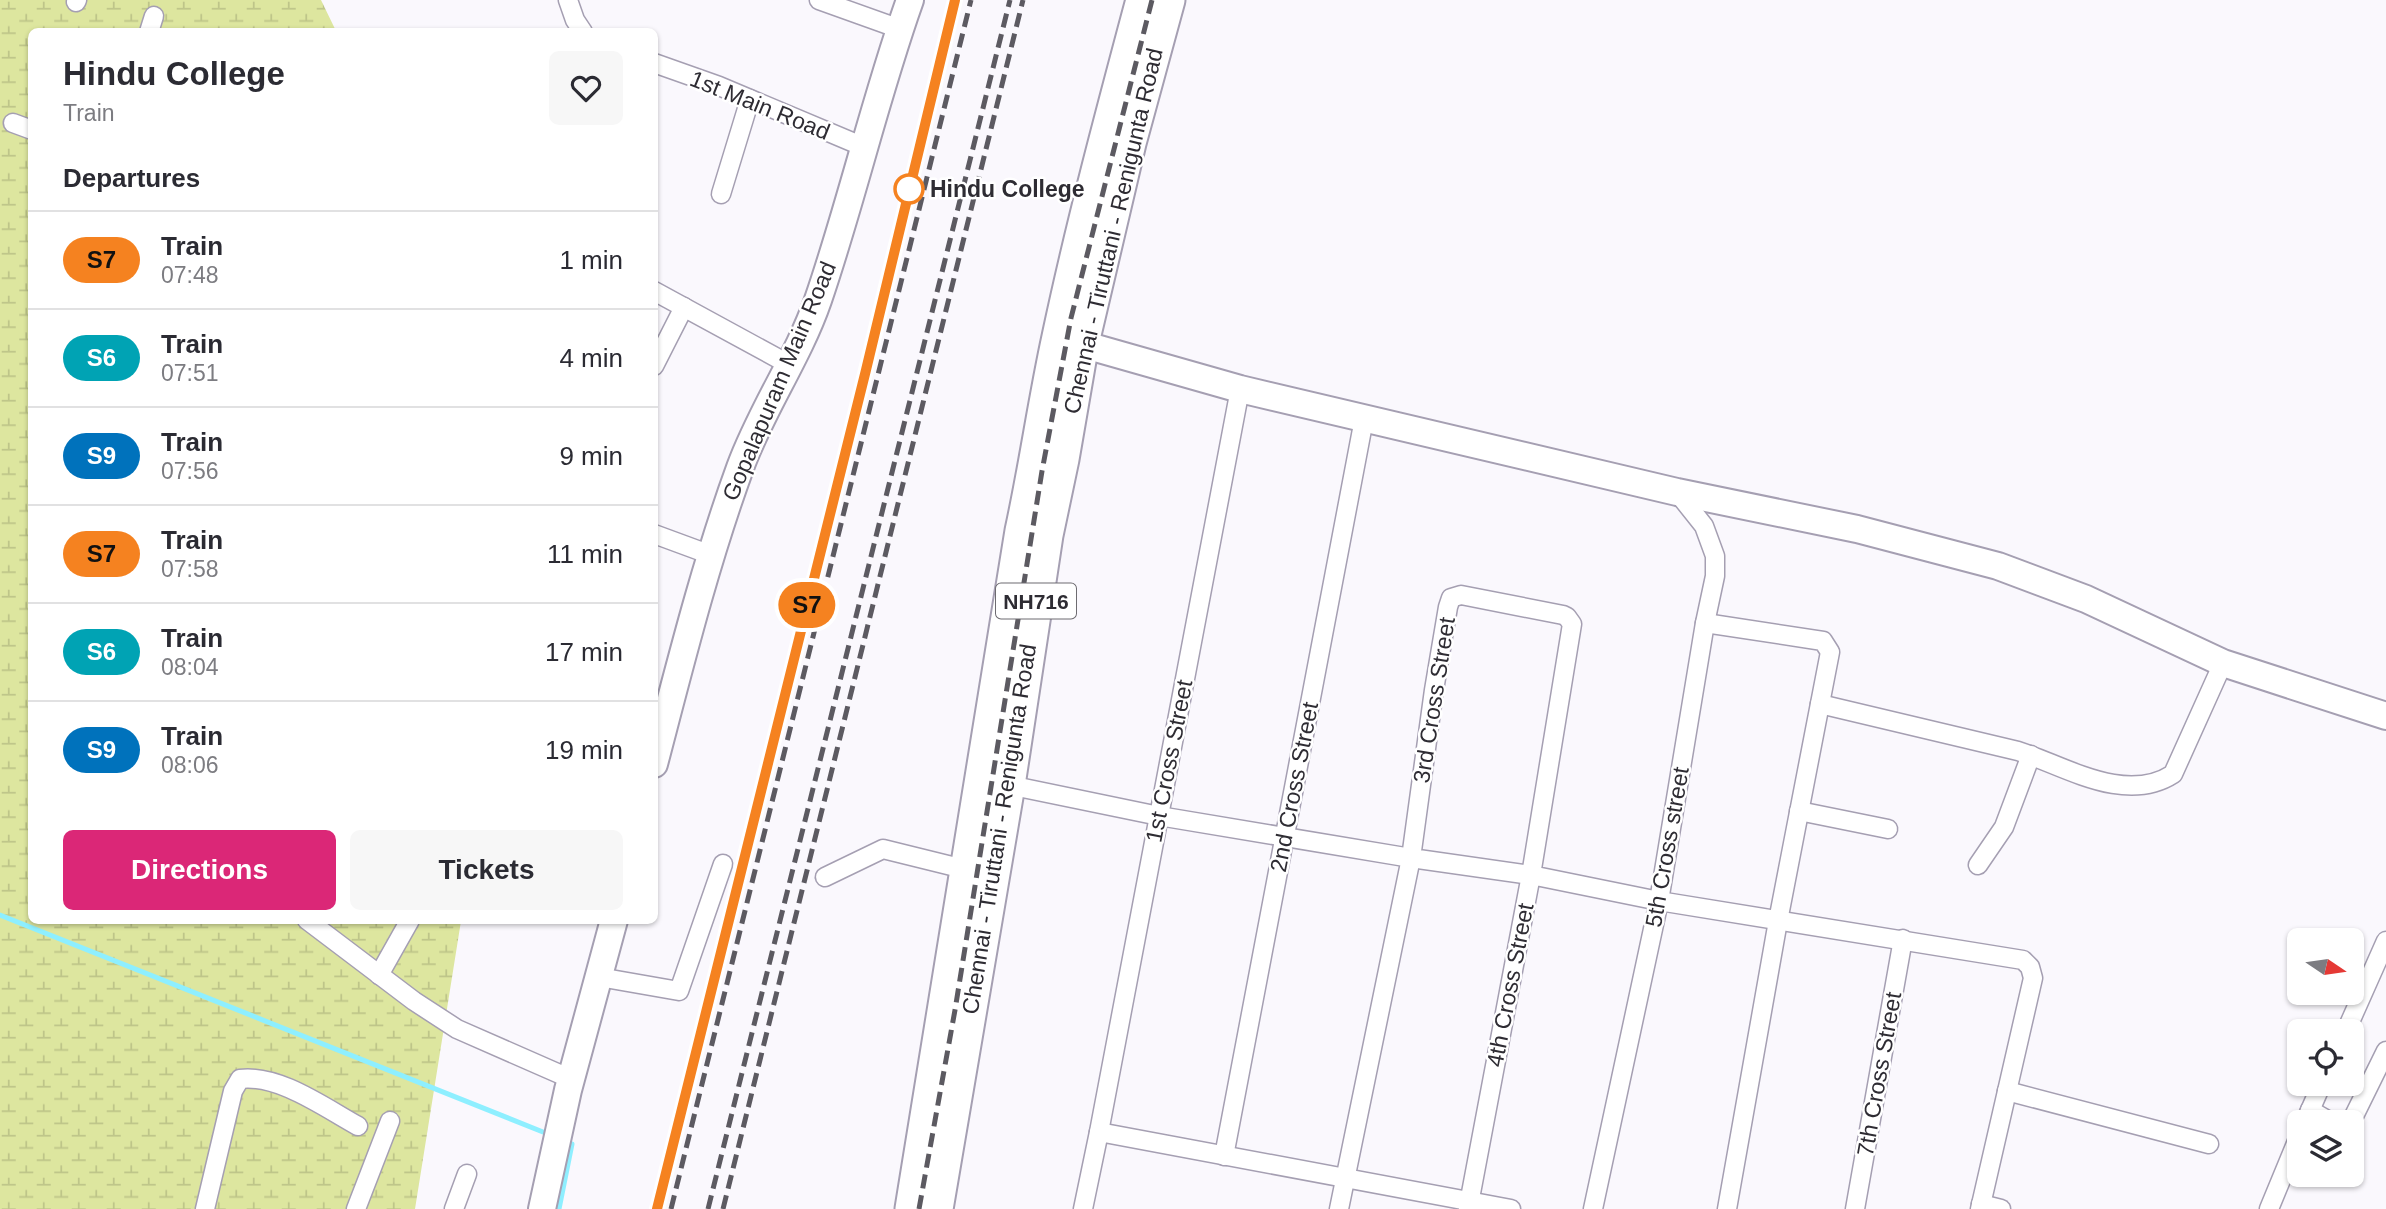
<!DOCTYPE html>
<html lang="en">
<head>
<meta charset="utf-8">
<style>
  :root { --surface:#fff; --page:#f7f7f7; --text:#2b2b33; --muted:#7c7c81; --line:#e1e1e2; --accent:#db2777 }
  body { margin:0; font-family:Helvetica,sans-serif; background:var(--page); color:var(--text); height:100vh; display:flex; flex-direction:column; font-size:26px; white-space:nowrap }
  * { box-sizing:border-box; margin:0 }
  p { font-size:23px; color:var(--muted) }
  .icon { flex:none; width:38px; height:38px; fill:none; stroke:currentColor; stroke-width:2; stroke-linecap:round; stroke-linejoin:round }
  .map { position:relative; flex:1; overflow:hidden }
  .panel { position:absolute; left:28px; top:28px; width:630px; height:896px; display:flex; flex-direction:column; background:var(--surface); border-radius:10px; box-shadow:0 2px 5px #0004 }
  .panel>* { flex:none }
  .badge { padding:0 14px; border-radius:23px; font-size:24px; line-height:46px }
  .needle { width:46px; rotate:103deg }
  .tools { position:absolute; left:2287px; top:928px; display:grid; gap:14px }
  .tools a { display:grid; place-items:center; width:77px; height:77px; border-radius:10px; background:var(--surface); box-shadow:0 2px 5px #0004; font-size:35px }
  .map>.badge { position:absolute; translate:-50% -50%; box-shadow:0 0 0 4px #fff }
  h2 { padding:0 35px; font-size:26px; line-height:63px }
  .round { display:grid; place-items:center; flex:none; width:74px; height:74px; border-radius:10px; background:var(--page) }
  .summary { display:flex; align-items:center; justify-content:space-between; height:119px; padding:0 35px }
  h1 { font-size:33px; font-weight:700; line-height:52px }
  .primary-button { display:flex; gap:14px; margin-top:auto; padding:14px 35px }
  .primary-button a { flex:1; height:80px; border-radius:10px; background:var(--accent); color:#fff; font-size:28px; font-weight:700; line-height:80px; text-align:center }
  .primary-button a+a { background:var(--page); color:var(--text) }
  ul { padding:0; list-style:none }
  li { display:flex; align-items:center; gap:21px; height:98px; padding:0 35px; border-top:2px solid var(--line) }
  li div { flex:1 }
  li b { display:block; font-size:26px }
  li em { font-style:normal }
  li .badge { min-width:77px; font-weight:700; text-align:center }
  .map>svg:first-child { display:block }
  .wetland { fill:url(#wetland-marsh) }
  .lines { fill:none; stroke-linecap:round; stroke-linejoin:round }
  .stream { stroke:#8eefff; stroke-width:5 }
  .street-casing { stroke:#a59fb2; stroke-width:21 }
  .secondary-casing { stroke:#a59fb2; stroke-width:30 }
  .highway-casing { stroke:#a59fb2; stroke-width:37 }
  .street { stroke:#fff; stroke-width:18 }
  .secondary { stroke:#fff; stroke-width:26 }
  .highway { stroke:#fff; stroke-width:33 }
  .rail { stroke:#5c5a61; stroke-width:5; stroke-dasharray:14 7; stroke-linecap:butt }
  .line-casing { stroke:#fff; stroke-width:16 }
  .line { stroke:#f58220; stroke-width:10 }
  .stop-dot { fill:#fff; stroke:#f58220; stroke-width:3.5 }
  .labels { text-anchor:middle; dominant-baseline:central; stroke-width:5; stroke-linejoin:round; paint-order:stroke }
  .shield { fill:#fff; stroke:#6d6b70; stroke-width:2 }
  .shield-label { font-size:21px; font-weight:bold; fill:#2e2c33 }
  .street-label { font-size:23px; fill:#2e2c33; stroke:#fff }
  .stop-label { font-size:23px; font-weight:bold; fill:#2e2c33; stroke:#fff; text-anchor:start }
</style>
</head>
<body>
<div class="map">
<svg width="2386" height="1209" viewBox="0 0 2386 1209">
  <defs>
    <pattern id="wetland-marsh" width="20" height="14" patternUnits="userSpaceOnUse" patternTransform="scale(1.75)"><rect width="20" height="14" fill="#dde69f"/><path d="M1 5h8M5 5V1M11 12h8M15 12V8" fill="none" stroke="#bec589"/></pattern>
  </defs>
  <rect width="100%" height="100%" fill="#faf8fd"/>
  <polygon class="wetland" points="0,0 321,0 336,31 32,32 32,920 461,921 415,1209 0,1209"/>
  <g class="lines">
    <g class="stream">
      <polyline points="0,915 543,1132"/>
      <polyline points="559,1209 572,1144"/>
    </g>
    <g class="street-casing">
      <g id="street">
        <polyline points="568,0 575,20 583,32"/>
        <polyline points="819,0 900,29"/>
        <polyline points="76,2 77,0"/>
        <polyline points="149,32 154,16"/>
        <polyline points="654,63 719,86 864,147"/>
        <polyline points="13,123 32,130"/>
        <polyline points="721,194 750,99"/>
        <polyline points="654,291 790,365"/>
        <polyline points="654,366 684,307"/>
        <polyline points="654,534 711,555"/>
        <polyline points="1705,623 1823,641 1830,652 1778,921 1727,1209"/>
        <path d="M1820,704L2018,751C2065,766 2125,805 2173,774L2223,663"/>
        <polyline points="1004,784 1159,816 1411,858 1339,1209"/>
        <polyline points="1799,811 1888,829"/>
        <polyline points="1978,865 2004,827 2031,755"/>
        <polyline points="825,877 883,849 968,870"/>
        <polyline points="307,920 414,1001 457,1029 571,1079"/>
        <polyline points="379,975 410,920"/>
        <polyline points="599,977 679,991 723,864"/>
        <polyline points="2346,1031 2386,941"/>
        <polyline points="2007,1091 2209,1144"/>
        <polyline points="2310,1110 2331,1122"/>
        <polyline points="2305,1122 2322,1083"/>
        <polyline points="2351,1122 2386,1051"/>
        <polyline points="1099,1132 1240,389"/>
        <polyline points="1224,1156 1364,419"/>
        <polyline points="1981,1204 2001,1209"/>
        <path d="M205,1209L233,1091L240,1079C279,1074 325,1108 358,1126"/>
        <polyline points="356,1209 390,1121"/>
        <polyline points="454,1209 467,1174"/>
        <polyline points="1083,1209 1099,1132 1511,1209"/>
        <polyline points="1468,1209 1531,875 1572,624 1567,617 1563,615 1461,595 1451,598 1448,607 1434,690 1411,858 1531,875 1659,901 2023,960 2030,967 2033,978 1980,1209"/>
        <polyline points="1593,1209 1659,901 1705,623 1715,576 1715,556 1704,526 1677,492"/>
        <polyline points="1855,1209 1903,939"/>
        <polyline points="2269,1209 2300,1134"/>
      </g>
    </g>
    <g class="secondary-casing">
      <g id="secondary">
        <polyline points="1064,339 1240,389 1677,492 1857,529 1998,566 2086,599 2223,663 2386,716"/>
        <path d="M654,764C680,665 705,564 740,468C761,410 798,358 818,300C852,201 875,98 910,0"/>
        <polyline points="542,1209 568,1090 614,920"/>
      </g>
    </g>
    <g class="highway-casing">
      <g id="highway">
        <path d="M912,1209L1022,531C1036,467 1045,401 1059,337C1083,224 1113,112 1143,0"/>
        <polyline points="936,1209 1008,785 1046,535 1062,459 1082,343 1129,143 1168,0"/>
      </g>
    </g>
    <use href="#street" class="street"/>
    <use href="#secondary" class="secondary"/>
    <use href="#highway" class="highway"/>
    <g class="rail">
      <polyline points="657,1209 866,370 955,0"/>
      <polyline points="671,1209 971,0"/>
      <polyline points="708,1209 1010,0"/>
      <polyline points="723,1209 1023,0"/>
      <polyline points="919,1209 955,1010 1042,471 1071,318 1152,0"/>
    </g>
  </g>
  <g class="lines">
    <g class="line-casing">
      <polyline id="line" points="657,1209 866,370 955,0"/>
    </g>
    <use href="#line" class="line"/>
  </g>
  <circle class="stop-dot" cx="909" cy="189" r="14"/>
  <g class="labels">
    <rect class="shield" x="996" y="583.5" width="80" height="35" rx="5"/>
    <g class="shield-label">
      <text x="1036" y="601">NH716</text>
    </g>
    <g class="street-label">
      <text transform="translate(760 105) rotate(22)">1st Main Road</text>
      <text transform="translate(1113 231) rotate(-77)">Chennai - Tiruttani - Renigunta Road</text>
      <text transform="translate(779 381) rotate(-67)">Gopalapuram Main Road</text>
      <text transform="translate(1434 700) rotate(-81)">3rd Cross Street</text>
      <text transform="translate(1169 761) rotate(-79)">1st Cross Street</text>
      <text transform="translate(1294 787) rotate(-79)">2nd Cross Street</text>
      <text transform="translate(999 829) rotate(-81)">Chennai - Tiruttani - Renigunta Road</text>
      <text transform="translate(1667 847) rotate(-80)">5th Cross street</text>
      <text transform="translate(1510 985) rotate(-79)">4th Cross Street</text>
      <text transform="translate(1879 1074) rotate(-80)">7th Cross Street</text>
    </g>
    <g class="stop-label">
      <text x="930" y="189">Hindu College</text>
    </g>
  </g>
</svg>
<div class="tools">
<a><svg class="needle" viewBox="-14 -14 28 28"><path d="M0-13l5 13h-10z" fill="#e53935"/><path d="M0 13l5-13h-10z" fill="#7c7c81"/></svg></a>
<a><svg class="icon" aria-label="locate" viewBox="0 0 24 24"><circle cx="12" cy="12" r="6"/><path d="M12 2v4M12 18v4M2 12h4M18 12h4"/></svg></a>
<a><svg class="icon" aria-label="layers" viewBox="0 0 24 24"><path d="M12 4l9 5-9 5-9-5zM3 14l9 5 9-5"/></svg></a>
</div>
<b class="badge" style="left:807px;top:605px;background:#f58220;color:#111">S7</b>
<section class="panel">
<div class="summary"><div><h1>Hindu College</h1><p>Train</p></div><a class="round"><svg class="icon" aria-label="heart" viewBox="0 0 24 24"><path d="M12 20l-8-8c-3-5 5-10 8-4 3-6 11-1 8 4z"/></svg></a></div>
<h2>Departures</h2>
<ul>
<li><span class="badge" style="background:#f58220;color:#111">S7</span><div><b>Train</b><p>07:48</p></div><em>1 min</em></li>
<li><span class="badge" style="background:#00a3b4;color:#fff">S6</span><div><b>Train</b><p>07:51</p></div><em>4 min</em></li>
<li><span class="badge" style="background:#0072bc;color:#fff">S9</span><div><b>Train</b><p>07:56</p></div><em>9 min</em></li>
<li><span class="badge" style="background:#f58220;color:#111">S7</span><div><b>Train</b><p>07:58</p></div><em>11 min</em></li>
<li><span class="badge" style="background:#00a3b4;color:#fff">S6</span><div><b>Train</b><p>08:04</p></div><em>17 min</em></li>
<li><span class="badge" style="background:#0072bc;color:#fff">S9</span><div><b>Train</b><p>08:06</p></div><em>19 min</em></li>
</ul>
<div class="primary-button"><a>Directions</a><a>Tickets</a></div>
</section>
</div>
</body>
</html>
